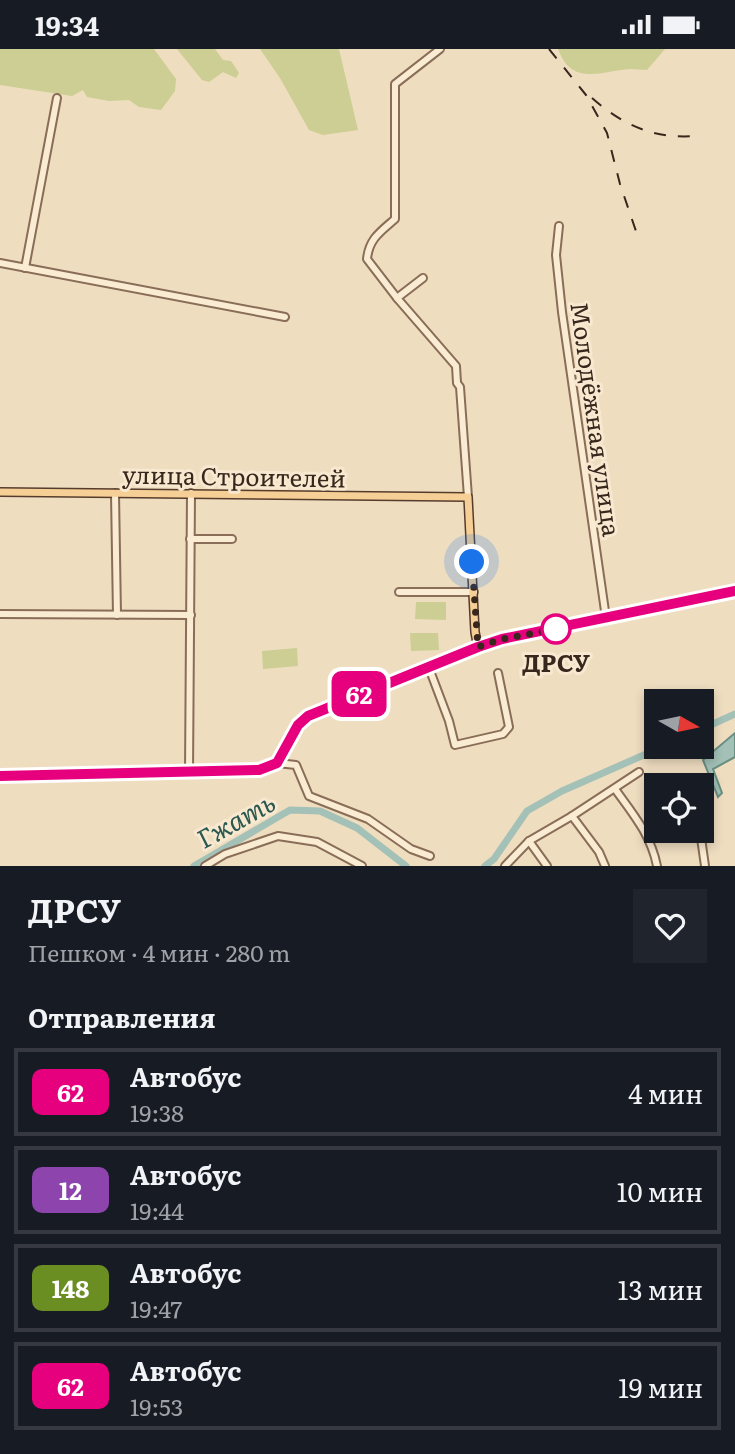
<!DOCTYPE html>
<html lang="ru">
<head>
<meta charset="utf-8">
<style>
  :root { --surface:#171b24; --page:#20242c; --text:#f1f3f6; --muted:#9ea1a6; --line:#363941 }
  body { margin:0; font-family:Literata,serif; background:var(--page); color:var(--text); height:100vh; display:flex; flex-direction:column; font-size:26px; white-space:nowrap }
  * { box-sizing:border-box; margin:0 }
  p { font-size:23px; color:var(--muted) }
  .icon { flex:none; width:38px; height:38px; fill:none; stroke:currentColor; stroke-width:2; stroke-linecap:round; stroke-linejoin:round }
  .map { position:relative; height:817px; overflow:hidden }
  .details { display:flex; flex-direction:column; background:var(--surface); flex:1 }
  .details>* { flex:none }
  .badge { padding:0 14px; border-radius:10px; font-size:24px; line-height:46px }
  .needle { width:46px; rotate:99deg }
  .fabs { position:absolute; left:644px; top:640px; display:grid; gap:14px }
  .fabs a { display:grid; place-items:center; width:70px; height:70px; border-radius:0px; background:var(--surface); box-shadow:0 4px 10px #0003; font-size:35px }
  .you { position:absolute; width:35px; height:35px; margin:-18px; border:5px solid #fff; border-radius:50%; background:#1a73e8; box-shadow:0 0 0 10px #1a73e833 }
  .map>.badge { position:absolute; translate:-50% -50%; box-shadow:0 0 0 4px #fff }
  h2 { padding:0 28px; font-size:26px; line-height:63px }
  .round { display:grid; place-items:center; flex:none; width:74px; height:74px; border-radius:0px; background:var(--page) }
  .head { display:flex; align-items:center; justify-content:space-between; height:119px; padding:0 28px }
  h1 { font-size:33px; font-weight:700; line-height:52px }
  ul { padding:0; list-style:none }
  li { display:flex; align-items:center; gap:21px; height:88px; margin:0 14px 10px; padding:0 14px; border:4px solid var(--line); border-radius:0px }
  li div { flex:1 }
  li b { display:block; font-size:26px }
  li em { font-style:normal }
  li .badge { min-width:77px; font-weight:700; text-align:center }
  .status { display:flex; justify-content:space-between; align-items:center; height:49px; padding:0 35px; background:var(--surface); direction:ltr }
  .status svg { height:19px; fill:currentColor }
  .map>svg:first-child { display:block }
  .green { fill:#ccce93 }
  .water { fill:#a3c1b6; stroke:#6a8f83; stroke-width:2 }
  .lines { fill:none; stroke-linecap:round; stroke-linejoin:round }
  .river { stroke:#a3c1b6; stroke-width:7 }
  .minor-casing { stroke:#896d57; stroke-width:10 }
  .major-casing { stroke:#563c2c; stroke-width:10 }
  .minor { stroke:#faebd3; stroke-width:6 }
  .major { stroke:#f5cf95; stroke-width:7 }
  .rail { stroke:#38271c; stroke-width:2; stroke-dasharray:12 12; stroke-linecap:butt }
  .line-casing { stroke:#fff; stroke-width:16 }
  .line { stroke:#e6007e; stroke-width:10 }
  .walk { stroke:#38271c; stroke-width:7; stroke-dasharray:0 12.6 }
  .stop-dot { fill:#fff; stroke:#e6007e; stroke-width:3.5 }
  .labels { text-anchor:middle; dominant-baseline:central; stroke-width:6; stroke-linejoin:round; paint-order:stroke }
  .street-label { font-size:24px; fill:#38271c; stroke:#f7e8cf }
  .stop-label { font-size:24px; font-weight:bold; fill:#38271c; stroke:#f7e8cf }
  .water-label { font-size:26px; font-style:italic; fill:#2b5851; stroke:#f7e8cf }
</style>
</head>
<body>
<div class="status"><b>19:34</b><svg viewBox="0 0 49 12"><path d="M0 12V9h3v3zM5 12V6h3v6zM10 12V3h3v9zM15 12V0h3v12zM26 1h20v11H26zM47 4h2v5h-2z"/></svg></div>
<div class="map">
<svg width="735" height="817" viewBox="0 0 735 817">
  <rect width="100%" height="100%" fill="#efddc0"/>
  <g class="green">
    <polygon points="0,0 154,0 176,30 175,42 161,61 139,58 129,51 109,52 87,48 83,41 72,47 0,36"/>
    <polygon points="177,0 215,0 223,11 231,12 239,24 236,29 223,23 209,33 202,31"/>
    <polygon points="260,0 339,0 358,81 323,86 309,81 280,29"/>
    <path d="M558,0H665L647,21C642,21 636,20 630,20C601,22 572,38 558,0Z"/>
    <polygon points="416,553 446,553 446,571 415,570"/>
    <polygon points="410,584 438,584 439,601 411,602"/>
    <polygon points="297,599 298,617 263,620 262,602"/>
  </g>
  <polygon class="water" points="735,684 735,708 713,720 722,744 718,748 703,711"/>
  <g class="lines">
    <g class="river">
      <polyline points="702,680 735,665"/>
      <polyline points="194,817 290,761 320,762 357,779 406,817"/>
      <polyline points="485,817 494,810 527,762 562,742 662,698"/>
    </g>
    <g class="minor-casing">
      <g id="minor">
        <path d="M440,0L395,35V170C380,183 369,190 367,210L397,249L456,317L457,334L460,338L468,448"/>
        <polyline points="559,177 556,206 562,263 606,569"/>
        <polyline points="0,214 285,268"/>
        <polyline points="25,219 57,49"/>
        <polyline points="397,249 423,229"/>
        <polyline points="115,444 117,566"/>
        <polyline points="190,490 232,490"/>
        <polyline points="399,543 474,543"/>
        <polyline points="0,565 191,566"/>
        <polyline points="429,619 449,672 455,696 503,685 509,678 498,624"/>
        <polyline points="277,714 296,716 309,747 368,770 411,800 430,807"/>
        <polyline points="189,724 191,444"/>
        <path d="M615,740C633,765 651,786 657,817"/>
        <polyline points="700,782 705,817"/>
        <polyline points="529,792 547,817"/>
        <polyline points="205,817 225,805 278,787 317,793 362,817"/>
        <polyline points="505,817 529,792 572,767"/>
        <polyline points="605,817 599,803 572,767 639,723"/>
      </g>
    </g>
    <g class="major-casing">
      <g id="major">
        <polyline points="0,443 468,448 475,583 478,599"/>
        <polyline points="0,727 259,721 277,714 298,676 308,667 478,599 502,591 735,542"/>
      </g>
    </g>
    <use href="#minor" class="minor"/>
    <use href="#major" class="major"/>
    <g class="rail">
      <polyline points="549,0 586,46 607,84 620,135 638,188"/>
      <path d="M592,49C624,77 654,90 696,87"/>
    </g>
  </g>
  <g class="lines">
    <g class="line-casing">
      <polyline id="line" points="0,727 259,721 277,714 298,676 308,667 478,598 502,590 735,542"/>
    </g>
    <use href="#line" class="line"/>
    <polyline class="walk" points="472,513 478,598 502,590 556,580"/>
  </g>
  <circle class="stop-dot" cx="556" cy="580" r="14"/>
  <g class="labels">
    <g class="street-label">
      <text transform="translate(597 370) rotate(82)">Молодёжная улица</text>
      <text transform="translate(234 426) rotate(1)">улица Строителей</text>
    </g>
    <g class="stop-label">
      <text x="556" y="612">ДРСУ</text>
    </g>
    <g class="water-label">
      <text transform="translate(235 770) rotate(-29)">Гжать</text>
    </g>
  </g>
</svg>
<div class="fabs">
<a><svg class="needle" viewBox="-14 -14 28 28"><path d="M0-13l5 13h-10z" fill="#e53935"/><path d="M0 13l5-13h-10z" fill="#9ea1a6"/></svg></a>
<a><svg class="icon" aria-label="locate" viewBox="0 0 24 24"><circle cx="12" cy="12" r="6"/><path d="M12 2v4M12 18v4M2 12h4M18 12h4"/></svg></a>
</div>
<div class="you" style="left:472px;top:513px"></div>
<b class="badge" style="left:359px;top:645px;background:#e6007e;color:#fff">62</b>
</div>
<section class="details">
<div class="head"><div><h1>ДРСУ</h1><p>Пешком · 4 мин · 280 m</p></div><a class="round"><svg class="icon" aria-label="heart" viewBox="0 0 24 24"><path d="M12 20l-8-8c-3-5 5-10 8-4 3-6 11-1 8 4z"/></svg></a></div>
<h2>Отправления</h2>
<ul>
<li><span class="badge" style="background:#e6007e;color:#fff">62</span><div><b>Автобус</b><p>19:38</p></div><em>4 мин</em></li>
<li><span class="badge" style="background:#8e44ad;color:#fff">12</span><div><b>Автобус</b><p>19:44</p></div><em>10 мин</em></li>
<li><span class="badge" style="background:#6b8e23;color:#fff">148</span><div><b>Автобус</b><p>19:47</p></div><em>13 мин</em></li>
<li><span class="badge" style="background:#e6007e;color:#fff">62</span><div><b>Автобус</b><p>19:53</p></div><em>19 мин</em></li>
</ul>
</section>
</body>
</html>
